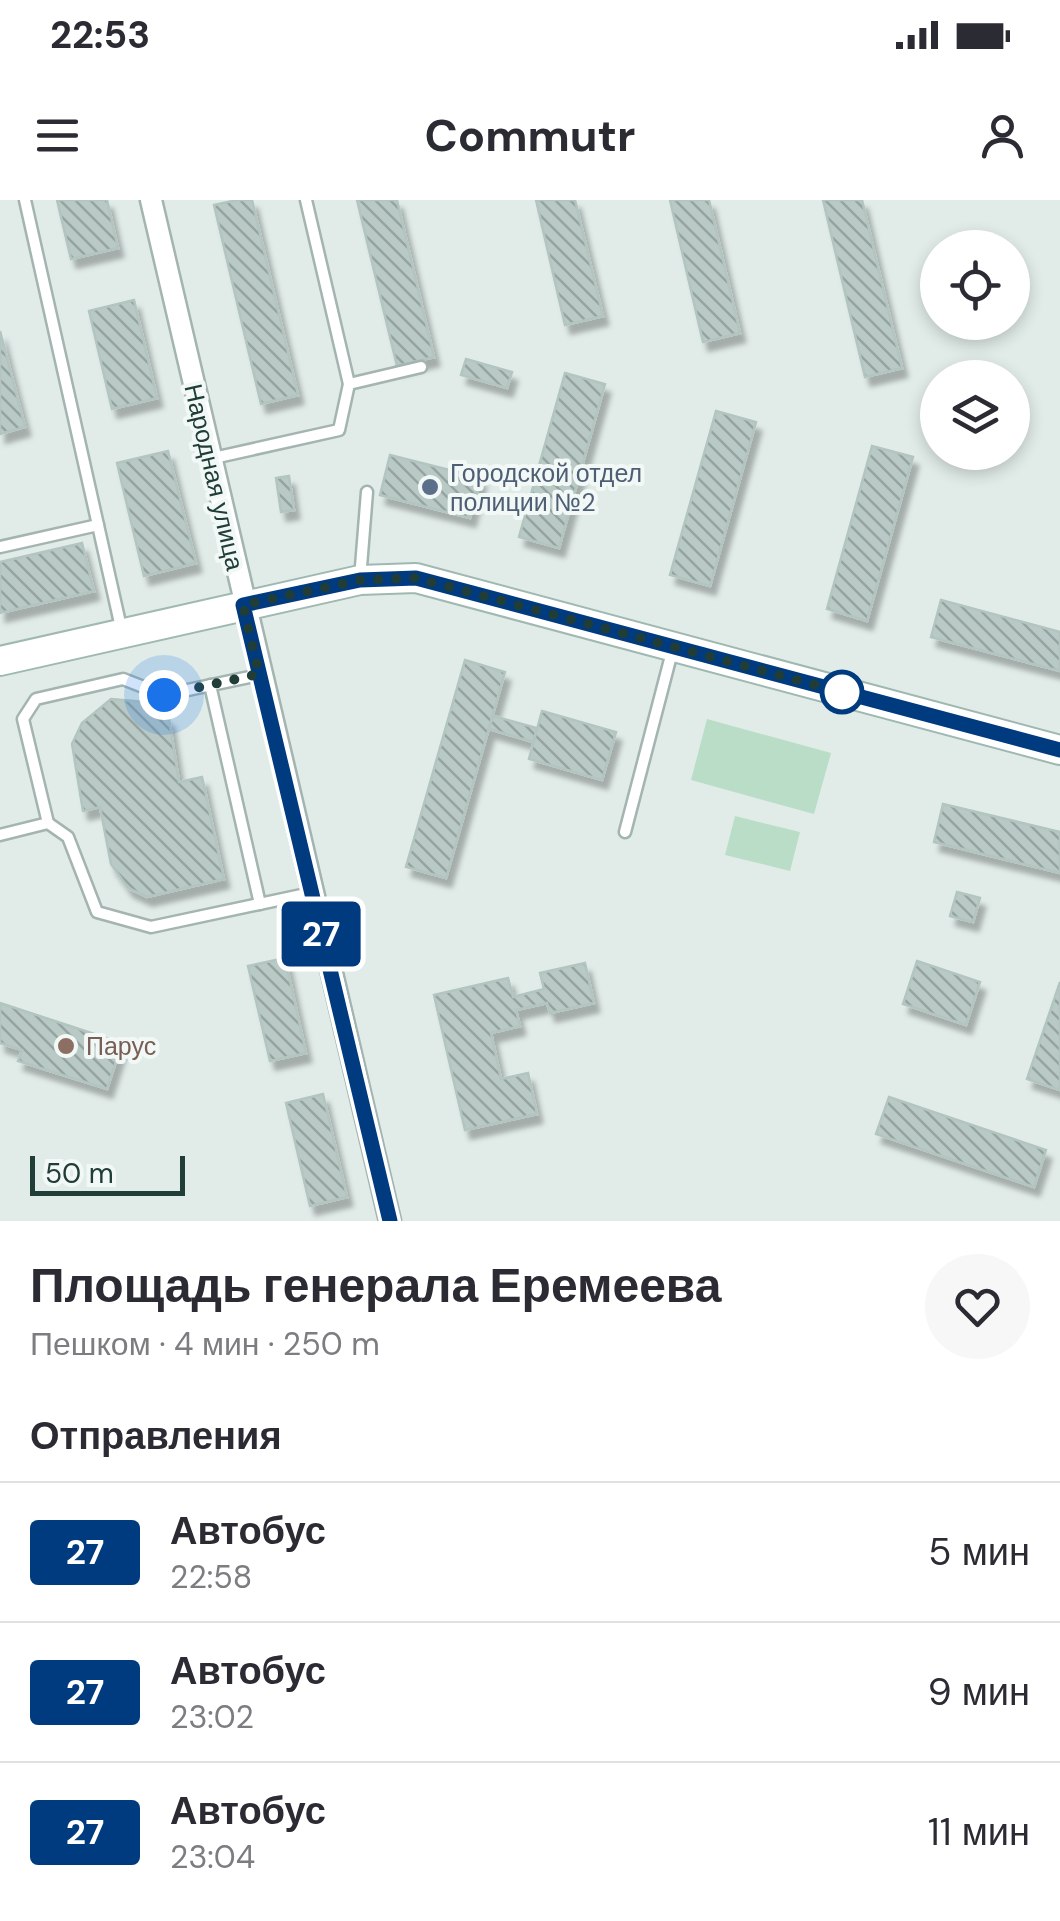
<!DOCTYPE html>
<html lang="ru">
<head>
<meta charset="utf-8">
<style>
  :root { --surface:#fff; --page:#f7f7f7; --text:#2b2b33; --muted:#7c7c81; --line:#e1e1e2 }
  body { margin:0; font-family:"DM Sans",sans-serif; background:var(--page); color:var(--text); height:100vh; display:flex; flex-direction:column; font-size:38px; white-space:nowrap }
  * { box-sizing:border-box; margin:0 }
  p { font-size:32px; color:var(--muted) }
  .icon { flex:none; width:55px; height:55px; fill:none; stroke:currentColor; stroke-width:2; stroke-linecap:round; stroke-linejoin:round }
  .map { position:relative; height:1021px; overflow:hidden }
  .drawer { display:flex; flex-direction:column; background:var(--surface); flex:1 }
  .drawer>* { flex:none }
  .badge { padding:0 20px; border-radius:8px; font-size:35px; line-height:65px }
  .controls { position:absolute; left:920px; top:30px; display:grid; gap:20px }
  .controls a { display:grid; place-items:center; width:110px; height:110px; border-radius:50%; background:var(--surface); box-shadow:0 5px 15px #0003; font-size:50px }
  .scale { position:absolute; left:30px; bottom:25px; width:155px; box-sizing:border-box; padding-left:10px; border:5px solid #213d38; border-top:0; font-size:28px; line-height:35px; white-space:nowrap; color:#213d38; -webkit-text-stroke:8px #f2f8f6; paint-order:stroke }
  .you { position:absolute; width:50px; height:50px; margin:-25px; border:8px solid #fff; border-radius:50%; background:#1a73e8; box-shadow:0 0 0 15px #1a73e833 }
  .map>.badge { position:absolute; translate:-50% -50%; box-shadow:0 0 0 5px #fff }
  h2 { padding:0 30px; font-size:38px; line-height:90px }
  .round { display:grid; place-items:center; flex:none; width:105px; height:105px; border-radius:52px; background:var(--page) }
  .headline { display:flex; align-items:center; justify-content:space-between; height:170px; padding:0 30px }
  h1 { font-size:48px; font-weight:700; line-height:75px }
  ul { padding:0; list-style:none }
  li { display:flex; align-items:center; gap:30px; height:140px; padding:0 30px; border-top:2px solid var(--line) }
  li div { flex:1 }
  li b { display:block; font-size:38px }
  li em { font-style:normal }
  li .badge { min-width:110px; font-weight:700; text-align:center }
  .status { display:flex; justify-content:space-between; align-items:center; height:70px; padding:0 50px; background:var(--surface); direction:ltr }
  .status svg { height:28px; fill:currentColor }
  header { display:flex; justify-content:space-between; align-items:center; height:130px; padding:0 30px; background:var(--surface); font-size:45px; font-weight:700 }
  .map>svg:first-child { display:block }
  .green { fill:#baddc7 }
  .building { fill:url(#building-back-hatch); stroke:#b3c5c0; stroke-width:2.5; filter:url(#shadow) }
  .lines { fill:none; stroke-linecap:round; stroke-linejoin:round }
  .lane-casing { stroke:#a4b4b0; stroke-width:15 }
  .street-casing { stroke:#a4b4b0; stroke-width:25 }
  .secondary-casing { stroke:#9fb8b2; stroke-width:32 }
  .lane { stroke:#fff; stroke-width:10 }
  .street { stroke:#fff; stroke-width:20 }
  .secondary { stroke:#fff; stroke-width:28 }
  .line-casing { stroke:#fff; stroke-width:22 }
  .line { stroke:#003b80; stroke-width:15 }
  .walk { stroke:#213d38; stroke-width:10; stroke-dasharray:0 18 }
  .service-dot { fill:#5c6f8a; stroke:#f2f8f6; stroke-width:4 }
  .stop-dot { fill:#fff; stroke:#003b80; stroke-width:5 }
  .education-dot { fill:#8d6e63; stroke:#f2f8f6; stroke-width:4 }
  .labels { text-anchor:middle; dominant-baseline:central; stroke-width:8; stroke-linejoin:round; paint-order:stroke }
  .service-label { font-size:25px; fill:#4e5e75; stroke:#f2f8f6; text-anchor:start }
  .street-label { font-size:25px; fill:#213d38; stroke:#f2f8f6 }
  .education-label { font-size:25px; fill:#785e54; stroke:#f2f8f6; text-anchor:start }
</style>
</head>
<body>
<div class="status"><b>22:53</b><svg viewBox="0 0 49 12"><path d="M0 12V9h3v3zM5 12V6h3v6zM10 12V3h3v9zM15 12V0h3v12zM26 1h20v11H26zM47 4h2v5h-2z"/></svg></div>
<header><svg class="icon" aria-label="menu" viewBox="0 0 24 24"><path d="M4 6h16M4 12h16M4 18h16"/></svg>Commutr<svg class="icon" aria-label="person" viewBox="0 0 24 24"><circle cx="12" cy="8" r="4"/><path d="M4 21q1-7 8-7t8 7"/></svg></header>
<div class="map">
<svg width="1060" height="1021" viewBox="0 0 1060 1021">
  <defs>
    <pattern id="building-back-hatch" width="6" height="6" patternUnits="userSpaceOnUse" patternTransform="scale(2.5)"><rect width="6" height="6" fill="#b9c9c5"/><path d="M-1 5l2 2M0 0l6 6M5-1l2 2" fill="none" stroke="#96a4a1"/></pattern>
    <filter id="shadow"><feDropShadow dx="5.5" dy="9" stdDeviation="2.5" flood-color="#0004"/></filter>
  </defs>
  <rect width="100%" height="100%" fill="#e1ece8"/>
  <g class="green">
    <polygon points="707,519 831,553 814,614 691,580"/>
    <polygon points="735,616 800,632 790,671 725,655"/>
  </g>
  <g class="building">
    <polygon points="57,0 107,0 118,48 71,59"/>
    <polygon points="237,0 252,0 298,195 261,204 214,5"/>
    <polygon points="357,0 397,0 434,157 397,166"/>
    <polygon points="536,0 575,0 603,116 565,125"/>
    <polygon points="670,0 709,0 740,133 703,142"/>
    <polygon points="823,0 862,0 902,168 865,177"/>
    <polygon points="134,100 157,198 112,209 89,111"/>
    <polygon points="0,131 25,227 0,234"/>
    <polygon points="466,159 512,172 507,188 461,175"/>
    <polygon points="565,173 605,184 559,348 519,337"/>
    <polygon points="716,211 756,222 710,386 670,375"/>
    <polygon points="872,246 913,257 867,421 827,409"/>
    <polygon points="168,251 196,363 144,376 117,263"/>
    <polygon points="390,255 481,278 470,318 380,295"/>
    <polygon points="289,276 294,310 281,312 276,278"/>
    <polygon points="82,343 94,391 0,413 0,362"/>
    <polygon points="941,400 1060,432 1060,471 931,437"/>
    <polygon points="465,460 505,472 446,678 406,667"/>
    <polygon points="111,499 145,502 169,519 179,582 202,577 224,679 147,697 128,688 111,664 100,607 83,611 72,544 82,523"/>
    <polygon points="542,511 616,532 602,580 529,559"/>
    <polygon points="493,516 537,528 533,542 489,529"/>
    <polygon points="943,604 1060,632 1060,673 934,642"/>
    <polygon points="957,692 980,698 973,722 950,716"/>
    <polygon points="285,758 306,853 270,861 248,766"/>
    <polygon points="917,761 980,782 966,825 903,804"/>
    <polygon points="585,763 594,803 550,813 547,803 516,810 520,826 491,833 501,879 528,873 537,914 465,930 434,795 508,778 513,797 544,789 540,773"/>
    <polygon points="1060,782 1060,890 1027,879"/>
    <polygon points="0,803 122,843 107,889 18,861 22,850 0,843"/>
    <polygon points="323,894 347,997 310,1006 286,903"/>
    <polygon points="889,897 1046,950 1034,987 876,934"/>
  </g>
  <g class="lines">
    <g class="lane-casing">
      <g id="lane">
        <polyline points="25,0 122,432"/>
        <polyline points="306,0 349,184"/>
        <polyline points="209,259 339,230 349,184 421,167"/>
        <polyline points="0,347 98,325"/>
        <polyline points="360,379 367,292"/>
        <polyline points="210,485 260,704"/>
        <polyline points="48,623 68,637 97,712 151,727 311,693"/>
        <polyline points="625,632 673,448"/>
        <polyline points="0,635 48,623 23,519 36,499 123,479 164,495 259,475"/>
      </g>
    </g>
    <g class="street-casing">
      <polyline id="street" points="151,0 390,1021"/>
    </g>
    <g class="secondary-casing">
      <polyline id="secondary" points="0,461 360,380 416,378 1060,550"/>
    </g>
    <use href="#lane" class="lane"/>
    <use href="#street" class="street"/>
    <use href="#secondary" class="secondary"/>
  </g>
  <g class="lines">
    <g class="line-casing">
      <polyline id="line" points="390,1021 243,405 360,380 416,378 1060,550"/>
    </g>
    <use href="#line" class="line"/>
    <polyline class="walk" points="164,495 259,474 243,405 360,380 416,378 842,492"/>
  </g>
  <circle class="service-dot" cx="430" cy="287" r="10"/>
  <circle class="stop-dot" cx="842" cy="492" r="20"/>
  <circle class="education-dot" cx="66" cy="846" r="10"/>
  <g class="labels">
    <g class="service-label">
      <text x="450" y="273">Городской отдел<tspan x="450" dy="29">полиции №2</tspan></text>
    </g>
    <g class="street-label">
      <text transform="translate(214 277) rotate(77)">Народная улица</text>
    </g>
    <g class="education-label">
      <text x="86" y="846">Парус</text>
    </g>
  </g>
</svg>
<div class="controls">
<a><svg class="icon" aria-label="locate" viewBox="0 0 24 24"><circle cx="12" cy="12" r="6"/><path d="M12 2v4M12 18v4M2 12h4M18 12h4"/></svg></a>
<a><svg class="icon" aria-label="layers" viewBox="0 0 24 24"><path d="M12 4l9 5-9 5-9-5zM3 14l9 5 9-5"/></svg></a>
</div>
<div class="scale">50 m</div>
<div class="you" style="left:164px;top:495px"></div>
<b class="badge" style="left:321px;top:734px;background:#003b80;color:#fff">27</b>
</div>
<section class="drawer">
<div class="headline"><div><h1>Площадь генерала Еремеева</h1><p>Пешком · 4 мин · 250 m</p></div><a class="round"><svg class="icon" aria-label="heart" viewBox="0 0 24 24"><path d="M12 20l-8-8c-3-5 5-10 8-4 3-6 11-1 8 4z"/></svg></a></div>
<h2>Отправления</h2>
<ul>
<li><span class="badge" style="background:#003b80;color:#fff">27</span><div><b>Автобус</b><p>22:58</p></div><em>5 мин</em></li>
<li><span class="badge" style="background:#003b80;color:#fff">27</span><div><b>Автобус</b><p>23:02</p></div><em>9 мин</em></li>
<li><span class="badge" style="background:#003b80;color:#fff">27</span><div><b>Автобус</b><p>23:04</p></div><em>11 мин</em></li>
</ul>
</section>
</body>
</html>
